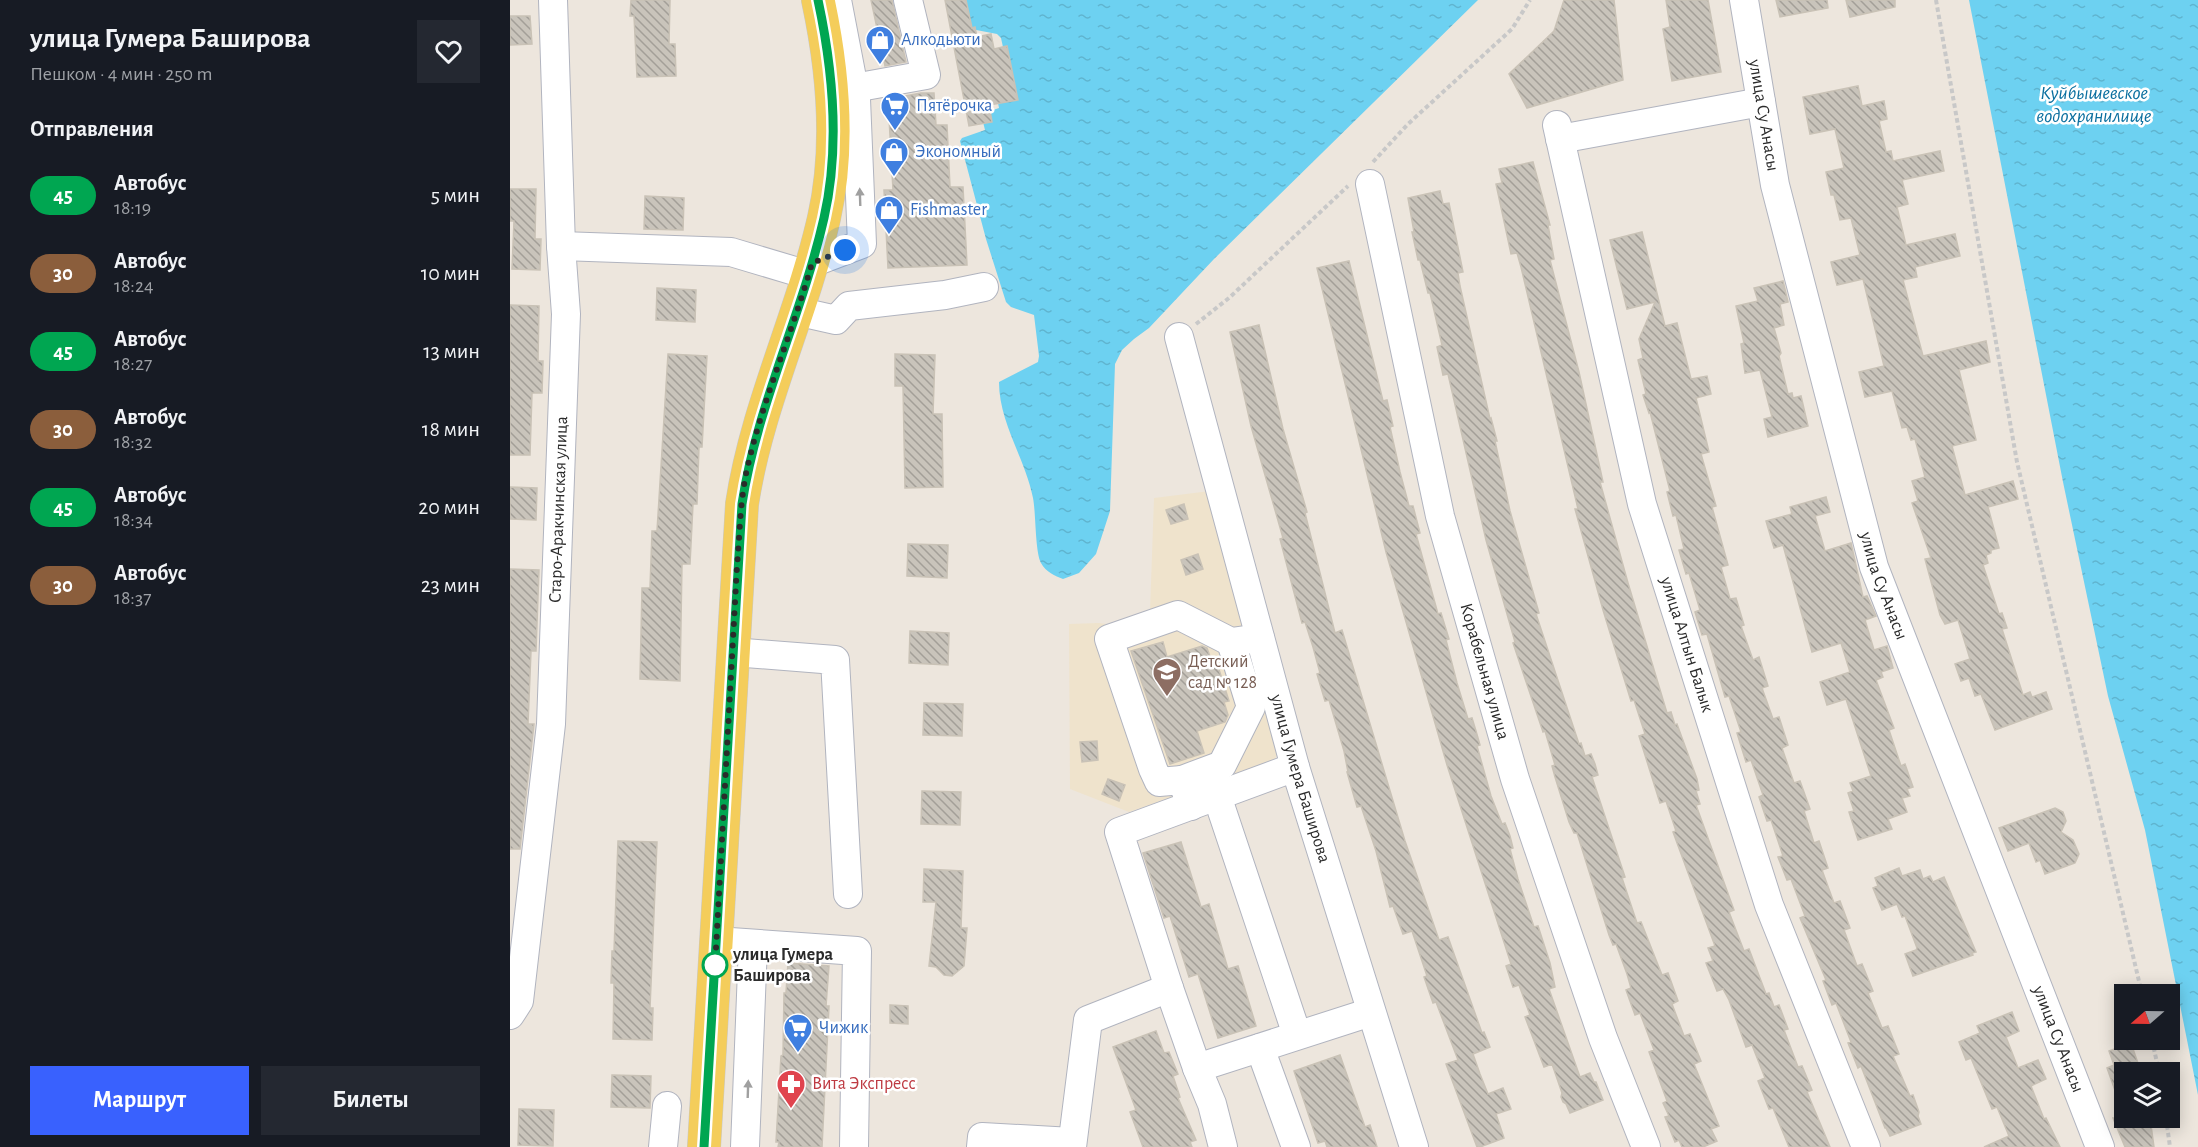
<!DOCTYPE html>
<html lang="ru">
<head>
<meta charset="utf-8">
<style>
  :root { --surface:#171b24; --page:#242831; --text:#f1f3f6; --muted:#9ea1a6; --accent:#3961fe }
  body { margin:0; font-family:"Alegreya Sans",sans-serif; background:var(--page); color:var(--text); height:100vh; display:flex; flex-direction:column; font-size:22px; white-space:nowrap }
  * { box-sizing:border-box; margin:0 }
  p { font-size:20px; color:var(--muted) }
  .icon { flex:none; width:33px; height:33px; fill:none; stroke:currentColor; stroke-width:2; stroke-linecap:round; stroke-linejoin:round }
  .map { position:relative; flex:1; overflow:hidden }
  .side { display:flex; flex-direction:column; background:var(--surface); width:510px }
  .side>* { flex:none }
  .badge { padding:0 12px; border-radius:20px; font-size:21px; line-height:39px }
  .needle { width:39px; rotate:250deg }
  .buttons { position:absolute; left:1604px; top:984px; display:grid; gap:12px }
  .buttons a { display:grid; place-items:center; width:66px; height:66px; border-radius:0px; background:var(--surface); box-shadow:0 3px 15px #0003; font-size:30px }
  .you { position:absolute; width:30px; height:30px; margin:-15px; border:4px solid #fff; border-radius:50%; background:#1a73e8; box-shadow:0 0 0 9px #1a73e833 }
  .map>.badge { position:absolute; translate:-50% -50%; box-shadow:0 0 0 3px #fff }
  h2 { padding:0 30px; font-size:22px; line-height:54px }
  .round { display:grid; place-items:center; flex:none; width:63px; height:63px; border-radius:0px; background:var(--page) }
  .summary { display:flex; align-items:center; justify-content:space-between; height:102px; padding:0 30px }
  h1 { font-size:28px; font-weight:600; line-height:45px }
  .action { display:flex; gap:12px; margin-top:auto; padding:12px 30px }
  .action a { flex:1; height:69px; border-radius:0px; background:var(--accent); color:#fff; font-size:24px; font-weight:600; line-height:69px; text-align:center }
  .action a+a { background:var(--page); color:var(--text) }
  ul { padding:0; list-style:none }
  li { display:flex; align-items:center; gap:18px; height:78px; padding:0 30px }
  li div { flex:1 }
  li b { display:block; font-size:22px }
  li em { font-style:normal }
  li .badge { min-width:66px; font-weight:700; text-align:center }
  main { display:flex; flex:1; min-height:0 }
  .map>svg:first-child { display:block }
  .education { fill:#efe3cc }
  .water { fill:url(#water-ripples) }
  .building { fill:url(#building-back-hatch); stroke:#c9c2b6; stroke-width:1.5 }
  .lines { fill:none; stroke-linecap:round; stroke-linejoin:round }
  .minor-casing { stroke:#b1b4bf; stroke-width:30 }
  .major-casing { stroke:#c8c8c8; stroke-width:34 }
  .path { stroke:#c8c8c8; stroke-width:4; stroke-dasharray:4.5 3; stroke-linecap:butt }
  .minor { stroke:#fff; stroke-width:28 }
  .major { stroke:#f4cd5b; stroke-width:33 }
  .oneway { fill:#a0a0a0 }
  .line-casing { stroke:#fff; stroke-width:14 }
  .line { stroke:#00a651; stroke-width:9 }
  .walk { stroke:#2b2b2b; stroke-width:6; stroke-dasharray:0 10.8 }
  .stop-dot { fill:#fff; stroke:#00a651; stroke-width:3 }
  .labels { text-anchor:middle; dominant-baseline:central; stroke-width:5; stroke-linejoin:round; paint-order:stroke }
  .shop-label { font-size:18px; fill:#366cbe; stroke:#fff; text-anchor:start }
  .street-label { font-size:18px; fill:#2b2b2b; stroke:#fff }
  .education-label { font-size:18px; fill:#785e54; stroke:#fff; text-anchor:start }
  .stop-label { font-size:18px; font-weight:bold; fill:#2b2b2b; stroke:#fff; text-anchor:start }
  .health-label { font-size:18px; fill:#be3a42; stroke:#fff; text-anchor:start }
  .water-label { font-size:20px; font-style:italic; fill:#0a6f9f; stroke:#fff }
</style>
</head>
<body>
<main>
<section class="side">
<div class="summary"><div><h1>улица Гумера Баширова</h1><p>Пешком · 4 мин · 250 m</p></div><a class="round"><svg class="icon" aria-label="heart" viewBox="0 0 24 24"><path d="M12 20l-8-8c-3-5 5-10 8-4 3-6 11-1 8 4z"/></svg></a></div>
<h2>Отправления</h2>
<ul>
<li><span class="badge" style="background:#00a651;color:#fff">45</span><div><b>Автобус</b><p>18:19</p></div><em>5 мин</em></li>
<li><span class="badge" style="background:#8b5e3c;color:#fff">30</span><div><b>Автобус</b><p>18:24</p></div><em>10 мин</em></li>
<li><span class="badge" style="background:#00a651;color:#fff">45</span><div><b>Автобус</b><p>18:27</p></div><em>13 мин</em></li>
<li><span class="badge" style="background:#8b5e3c;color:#fff">30</span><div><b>Автобус</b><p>18:32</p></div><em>18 мин</em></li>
<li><span class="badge" style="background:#00a651;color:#fff">45</span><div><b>Автобус</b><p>18:34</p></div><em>20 мин</em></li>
<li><span class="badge" style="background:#8b5e3c;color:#fff">30</span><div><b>Автобус</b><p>18:37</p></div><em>23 мин</em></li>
</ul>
<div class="action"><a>Маршрут</a><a>Билеты</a></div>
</section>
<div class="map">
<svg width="1688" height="1147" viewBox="0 0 1688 1147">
  <defs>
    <pattern id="water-ripples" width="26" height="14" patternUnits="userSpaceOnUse" patternTransform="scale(1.5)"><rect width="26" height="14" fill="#6dd1f1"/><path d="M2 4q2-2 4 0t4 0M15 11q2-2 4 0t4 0" fill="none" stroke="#5fb4cf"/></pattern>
    <pattern id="building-back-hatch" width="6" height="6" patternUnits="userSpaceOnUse" patternTransform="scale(1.5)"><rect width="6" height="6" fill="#c9c4bb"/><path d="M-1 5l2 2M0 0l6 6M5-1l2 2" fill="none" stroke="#a39f98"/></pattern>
  </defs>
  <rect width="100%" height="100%" fill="#ede6dd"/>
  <polygon class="education" points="700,491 768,753 763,762 619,812 560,789 559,624 589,623 611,626 640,612 644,498"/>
  <g class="water">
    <path d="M454,0H968L704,259L639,328L624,339L612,350L605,364L600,511L586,554L569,573L553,579C545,576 536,572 531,563C525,552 526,513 523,498C515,458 489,423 489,382L528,362L529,356L524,315L501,307L496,302L476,239L450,141L452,138L475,130L471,114L489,108L488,103L498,70L491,38L487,34L461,29Z"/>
    <polygon points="1459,0 1688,0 1688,1095 1635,830 1598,696 1553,482"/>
  </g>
  <g class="building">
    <polygon points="121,0 160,0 159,44 165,44 166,76 127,77 124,16 120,16"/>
    <polygon points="361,0 382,0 396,62 375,66"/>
    <polygon points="435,0 456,0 462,28 465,27 467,37 481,34 484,49 497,46 508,100 479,105 482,122 459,126"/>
    <polygon points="1054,0 1104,0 1113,80 1017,108 999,74 1044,31"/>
    <polygon points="1156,0 1198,0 1211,72 1162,81 1153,29 1160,27"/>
    <polygon points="1266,0 1317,0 1318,8 1270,17"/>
    <polygon points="1336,0 1385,0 1385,7 1340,17"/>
    <polygon points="0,16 20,16 22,44 0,45"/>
    <polygon points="1348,86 1352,106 1374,101 1377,119 1369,121 1376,152 1381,151 1383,161 1430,151 1434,171 1392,180 1398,204 1387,207 1396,245 1445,234 1450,256 1405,267 1407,277 1393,280 1413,356 1476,341 1480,362 1449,370 1466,440 1442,446 1455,495 1503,481 1508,499 1478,507 1489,548 1481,550 1481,553 1476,555 1478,563 1473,565 1489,614 1492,613 1497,628 1492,629 1513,695 1520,692 1522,697 1536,692 1542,709 1485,730 1471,694 1465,696 1459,678 1451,681 1445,664 1460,659 1448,620 1435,624 1430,615 1415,559 1421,558 1402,503 1408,501 1402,481 1415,477 1405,439 1401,440 1397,427 1392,428 1382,391 1355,397 1349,372 1374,366 1353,279 1327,285 1321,262 1350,255 1341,218 1330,220 1324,195 1321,195 1316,172 1334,168 1325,129 1300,134 1293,97"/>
    <polygon points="411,93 424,93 426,125 437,125 440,187 453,187 457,265 378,268 374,190 383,190 378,99"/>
    <polygon points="1023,162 1040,225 1038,225 1044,259 1040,260 1069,372 1093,482 1090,482 1118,583 1157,713 1161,712 1165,725 1167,724 1187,779 1189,790 1186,791 1190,804 1186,805 1224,910 1219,912 1234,951 1239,949 1256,994 1259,993 1264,1007 1269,1005 1278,1029 1274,1030 1288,1067 1292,1066 1302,1090 1297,1092 1320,1147 1279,1147 1263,1108 1259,1109 1248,1081 1255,1078 1242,1045 1236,1047 1219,1000 1213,989 1207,991 1196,963 1203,961 1198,948 1205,946 1163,832 1166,831 1156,801 1150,803 1129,736 1135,734 1124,700 1121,701 1093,610 1065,509 1068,509 1011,267 1007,253 1001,254 986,184 992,183 989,169"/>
    <polygon points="0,189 26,189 25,239 31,239 30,270 2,269 4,221 0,221"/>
    <polygon points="930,191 933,204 939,203 953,272 948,273 950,286 980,419 981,418 987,441 985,441 1000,511 1029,613 1026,614 1069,744 1071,743 1075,756 1081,754 1085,764 1088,775 1082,777 1115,877 1112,878 1127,923 1131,922 1152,975 1158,973 1168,1001 1162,1004 1174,1036 1180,1034 1191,1061 1184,1064 1209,1126 1201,1129 1207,1141 1193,1147 1172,1147 1169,1140 1165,1142 1155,1117 1159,1116 1153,1103 1157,1101 1139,1052 1144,1050 1130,1013 1125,1015 1116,990 1121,988 1117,974 1106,944 1103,945 1099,935 1067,833 1064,833 1059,822 1045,777 1042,766 1045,765 1035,731 1033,732 1003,643 1005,642 976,540 938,374 933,375 927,347 932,345 920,293 918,293 910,260 908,260 902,232 904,232 898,198"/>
    <polygon points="135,196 174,198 173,230 134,229"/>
    <polygon points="1132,232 1155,326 1167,323 1181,379 1197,376 1201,394 1186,398 1199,452 1191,454 1206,506 1202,507 1218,565 1211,567 1220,599 1226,598 1234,625 1231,626 1243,660 1249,657 1258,686 1252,688 1263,719 1269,717 1278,745 1272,748 1284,783 1290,781 1300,809 1294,811 1304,843 1309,841 1318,868 1312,870 1324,903 1330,901 1340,928 1334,930 1347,966 1352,964 1363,991 1358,993 1372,1028 1378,1026 1389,1054 1383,1056 1400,1096 1403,1095 1409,1112 1408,1116 1411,1124 1380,1136 1376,1128 1375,1128 1351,1066 1348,1068 1338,1043 1341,1042 1326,1003 1322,1005 1313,981 1316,980 1290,918 1295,916 1281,879 1277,880 1268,857 1273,856 1261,820 1257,821 1249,797 1253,795 1241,760 1236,762 1227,733 1231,732 1219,696 1215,697 1197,634 1192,635 1185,612 1190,610 1179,573 1176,574 1169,550 1174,549 1166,515 1163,516 1157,492 1160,491 1140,412 1139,413 1133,395 1136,394 1128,360 1133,358 1129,339 1145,302 1117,309 1100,240"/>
    <polygon points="839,261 873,401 877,400 883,426 880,427 890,472 899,506 903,506 910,533 906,534 928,614 931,613 939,639 936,640 947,683 958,719 962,718 966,731 970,745 967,746 981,796 992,824 995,823 1000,836 1003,848 1000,849 1008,879 1024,927 1028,926 1040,963 1045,987 1039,989 1070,1077 1080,1073 1084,1082 1086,1082 1093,1100 1060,1113 1056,1104 1053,1102 1051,1097 1052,1093 1042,1064 1034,1067 1015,1017 1020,1015 1009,985 1003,987 996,966 1001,964 937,765 876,552 807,268"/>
    <polygon points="1273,281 1278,302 1270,304 1274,325 1264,328 1271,353 1269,356 1278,394 1282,393 1283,398 1291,396 1298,426 1258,437 1254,419 1262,417 1250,370 1235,373 1231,344 1234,343 1226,306 1248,301 1244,288"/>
    <polygon points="147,288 186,290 185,322 146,320"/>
    <polygon points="0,305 29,306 28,361 33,361 32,393 22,393 20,455 0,455"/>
    <polygon points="749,325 773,429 797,512 795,513 825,633 832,630 895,841 929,940 938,937 972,1033 974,1032 980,1047 963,1054 970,1074 978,1094 993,1088 1001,1109 986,1114 994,1138 970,1147 967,1147 936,1064 948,1060 926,1002 923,1003 914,977 917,976 902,931 893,934 883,906 880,907 866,851 851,806 847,807 837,772 838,772 834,751 819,700 815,701 807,674 810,673 803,647 795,622 792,623 770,539 773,538 741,426 720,332"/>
    <polygon points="158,354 197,356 192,447 189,447 187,504 183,504 180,564 172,564 170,681 130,679 132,588 140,588 142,531 147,531"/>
    <polygon points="385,354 425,355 423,414 432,414 433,487 395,488 393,386 385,386"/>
    <polygon points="0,487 27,488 26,520 0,519"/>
    <polygon points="1316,497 1320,512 1305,516 1315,551 1341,543 1353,597 1357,596 1366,616 1355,620 1364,650 1377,646 1383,668 1371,672 1373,677 1366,680 1384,728 1379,730 1391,766 1395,764 1403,787 1397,789 1400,796 1392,798 1397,812 1378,819 1382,829 1348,840 1339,812 1344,811 1338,793 1343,791 1340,783 1361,776 1336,699 1317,705 1310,682 1340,672 1331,643 1302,652 1273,545 1264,548 1256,521 1282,514 1280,507"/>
    <polygon points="674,504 678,519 661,524 656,510"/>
    <polygon points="398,544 438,545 437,578 397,576"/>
    <polygon points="688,554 693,569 676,575 671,560"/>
    <polygon points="0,569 29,570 26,651 21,651 18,724 24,724 10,849 0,849"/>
    <polygon points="400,631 439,633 438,665 399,663"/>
    <polygon points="653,642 657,657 692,646 697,648 702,662 706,660 719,701 714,702 718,715 715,722 687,731 694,753 660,764 621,651"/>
    <polygon points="414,703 453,704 452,736 413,735"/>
    <polygon points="587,741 588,760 572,762 570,742"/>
    <polygon points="598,779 615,785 609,801 592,794"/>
    <polygon points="412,791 451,792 450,825 411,824"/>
    <polygon points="1545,808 1553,812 1556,821 1551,832 1563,840 1569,854 1565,863 1535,874 1530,860 1526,862 1519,843 1498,851 1489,828"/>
    <polygon points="108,841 147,842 140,1008 143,1008 142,1040 103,1039 104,983 101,983 102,951 104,951"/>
    <polygon points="671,842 691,907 699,904 718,969 728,966 746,1026 708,1038 688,974 679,977 660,916 654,918 633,853"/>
    <polygon points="1389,868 1392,876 1410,870 1413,879 1420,876 1423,882 1434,877 1466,952 1462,953 1463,955 1403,976 1395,954 1406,950 1407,948 1395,916 1392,917 1387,904 1372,910 1363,888 1368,886 1365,878"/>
    <polygon points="414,869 453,871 451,928 457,928 454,966 442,976 434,975 426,967 419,966 426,902 413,902"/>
    <polygon points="278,963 319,966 316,1006 319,1006 312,1147 268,1147 269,1142 266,1142 271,1056 273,1055 274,993 276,993"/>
    <polygon points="380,1005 398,1006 398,1024 380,1023"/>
    <polygon points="1502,1012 1509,1031 1496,1037 1508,1068 1528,1060 1536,1079 1521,1086 1534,1119 1536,1118 1550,1147 1474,1147 1499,1136 1487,1107 1482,1109 1461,1058 1456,1060 1449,1042 1470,1033 1467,1026"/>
    <polygon points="646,1031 654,1053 659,1052 668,1074 663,1076 670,1097 668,1098 686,1140 680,1142 682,1147 633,1147 620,1112 626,1110 603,1047"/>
    <polygon points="1621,1043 1631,1072 1614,1072 1614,1110 1612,1110 1597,1068 1604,1065 1599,1051"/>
    <polygon points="830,1055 855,1127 860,1125 867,1147 817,1147 815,1141 808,1143 784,1071"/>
    <polygon points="102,1075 141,1076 140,1108 101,1107"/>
    <polygon points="9,1109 44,1110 43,1146 8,1145"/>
    <polygon points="1603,1118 1640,1118 1644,1147 1615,1147"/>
  </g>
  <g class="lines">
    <g class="minor-casing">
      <g id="minor">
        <path id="s1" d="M1234,0L1265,185L1364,567L1590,1147"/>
        <polyline points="344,88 416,75 398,0"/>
        <path id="s2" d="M1047,125L1132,504L1259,905L1356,1147"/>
        <polyline points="1050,139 1251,102"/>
        <path id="s3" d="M860,184L930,516L1005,779L1093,1038L1136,1147"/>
        <polyline points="51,246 221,252 298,275"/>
        <polyline points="302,263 352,244 346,99 327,0"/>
        <polyline points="286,311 326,320 339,306 435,295 474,287"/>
        <path id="s4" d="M669,337L785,767L904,1147"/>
        <polyline points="223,652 325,660 338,894"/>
        <polyline points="672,780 712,765 741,707 721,642"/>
        <polyline points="707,796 787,1035"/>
        <polyline points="681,806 672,780 649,782 643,769 599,639 668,615 721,642 750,638"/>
        <polyline points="206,941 347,951 344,1147"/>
        <path id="s5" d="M0,1015L9,1001L41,724L56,314L51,246L43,0"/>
        <polyline points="750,1048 786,1147"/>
        <polyline points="687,1068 861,1012"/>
        <polyline points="153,1147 157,1106"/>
        <polyline points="235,1147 243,945"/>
        <polyline points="471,1147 472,1137 562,1142"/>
        <polyline points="562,1147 578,1020 659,988"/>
        <polyline points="713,1147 702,1104 687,1068 659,988 609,832 785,767"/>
      </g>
    </g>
    <g class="major-casing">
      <path id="major" d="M194,1147L232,504C247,405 292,315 314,218C330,147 323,70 308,0"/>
    </g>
    <g class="path">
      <polyline points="1426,0 1507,462 1632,994"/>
      <polyline points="863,162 898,124 1002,29 1020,0"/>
      <polyline points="686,324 719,298 838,186"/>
      <polyline points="1642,1040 1649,1072"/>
      <polyline points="1656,1118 1660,1147"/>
    </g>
    <use href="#minor" class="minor"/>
    <use href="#major" class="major"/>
  </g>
  <defs><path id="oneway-solid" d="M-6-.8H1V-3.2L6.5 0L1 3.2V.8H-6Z" transform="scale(1.5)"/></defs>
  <g class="oneway">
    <use href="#oneway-solid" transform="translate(350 197) rotate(-92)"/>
    <use href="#oneway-solid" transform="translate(238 1089) rotate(-88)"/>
  </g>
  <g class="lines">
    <g class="line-casing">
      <path id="line" d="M194,1147L232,504C247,405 292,315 314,218C330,148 323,70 308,0"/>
    </g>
    <use href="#line" class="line"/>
    <path class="walk" d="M205,965V967L227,566C230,532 230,498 238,465C254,396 283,331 302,263L335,250"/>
  </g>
  <defs>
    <g id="shop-pin" transform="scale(1.5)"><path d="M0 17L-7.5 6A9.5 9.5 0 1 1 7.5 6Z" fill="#3f7fe0" stroke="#fff"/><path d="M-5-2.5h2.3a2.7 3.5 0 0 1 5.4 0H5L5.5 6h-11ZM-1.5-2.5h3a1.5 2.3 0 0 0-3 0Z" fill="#fff"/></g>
    <g id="supermarket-pin" transform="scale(1.5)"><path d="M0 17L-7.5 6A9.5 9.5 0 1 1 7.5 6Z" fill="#3f7fe0" stroke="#fff"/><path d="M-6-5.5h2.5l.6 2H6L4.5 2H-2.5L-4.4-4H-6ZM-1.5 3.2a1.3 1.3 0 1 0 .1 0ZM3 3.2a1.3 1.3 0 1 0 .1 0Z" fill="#fff"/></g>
    <g id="school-pin" transform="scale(1.5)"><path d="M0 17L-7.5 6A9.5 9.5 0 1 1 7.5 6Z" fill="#8d6e63" stroke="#fff"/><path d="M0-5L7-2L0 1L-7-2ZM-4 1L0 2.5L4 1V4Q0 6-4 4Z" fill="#fff"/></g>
    <g id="pharmacy-pin" transform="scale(1.5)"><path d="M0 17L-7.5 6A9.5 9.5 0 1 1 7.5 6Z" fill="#e0444e" stroke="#fff"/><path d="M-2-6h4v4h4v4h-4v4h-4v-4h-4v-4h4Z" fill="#fff"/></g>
  </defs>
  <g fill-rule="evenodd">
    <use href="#shop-pin" x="370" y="40"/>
    <use href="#supermarket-pin" x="385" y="106"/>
    <use href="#shop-pin" x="384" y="152"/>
    <use href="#shop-pin" x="379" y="210"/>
    <use href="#school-pin" x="657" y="672"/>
    <use href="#supermarket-pin" x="288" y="1028"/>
    <use href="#pharmacy-pin" x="281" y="1084"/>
  </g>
  <circle class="stop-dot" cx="205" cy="965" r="12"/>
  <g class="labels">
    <g class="shop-label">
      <text x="391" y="40">Алкодьюти</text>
      <text x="406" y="106">Пятёрочка</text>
      <text x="405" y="152">Экономный</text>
      <text x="400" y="210">Fishmaster</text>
      <text x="309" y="1028">Чижик</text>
    </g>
    <g class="street-label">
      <text stroke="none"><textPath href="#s1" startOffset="117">улица Су Анасы</textPath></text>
      <text stroke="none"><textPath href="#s5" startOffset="510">Старо-Аракчинская улица</textPath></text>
      <text stroke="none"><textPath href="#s1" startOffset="603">улица Су Анасы</textPath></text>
      <text stroke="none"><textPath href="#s2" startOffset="536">улица Алтын Балык</textPath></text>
      <text stroke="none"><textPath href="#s3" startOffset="501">Корабельная улица</textPath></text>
      <text stroke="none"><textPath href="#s4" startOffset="458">улица Гумера Баширова</textPath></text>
      <text stroke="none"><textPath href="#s1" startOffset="1089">улица Су Анасы</textPath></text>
    </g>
    <g class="education-label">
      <text x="678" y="662">Детский<tspan x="678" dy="21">сад № 128</tspan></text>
    </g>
    <g class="stop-label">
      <text x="223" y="955">улица Гумера<tspan x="223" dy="21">Баширова</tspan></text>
    </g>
    <g class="health-label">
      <text x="302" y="1084">Вита Экспресс</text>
    </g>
    <g class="water-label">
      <text x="1584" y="93">Куйбышевское<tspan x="1584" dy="23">водохранилище</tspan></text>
    </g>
  </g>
</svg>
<div class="buttons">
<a><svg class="needle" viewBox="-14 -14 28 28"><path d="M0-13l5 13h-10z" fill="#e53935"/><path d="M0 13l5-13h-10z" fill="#9ea1a6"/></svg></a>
<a><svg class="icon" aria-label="layers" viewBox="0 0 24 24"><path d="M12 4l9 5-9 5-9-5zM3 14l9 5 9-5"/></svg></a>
</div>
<div class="you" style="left:335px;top:250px"></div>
</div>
</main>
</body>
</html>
